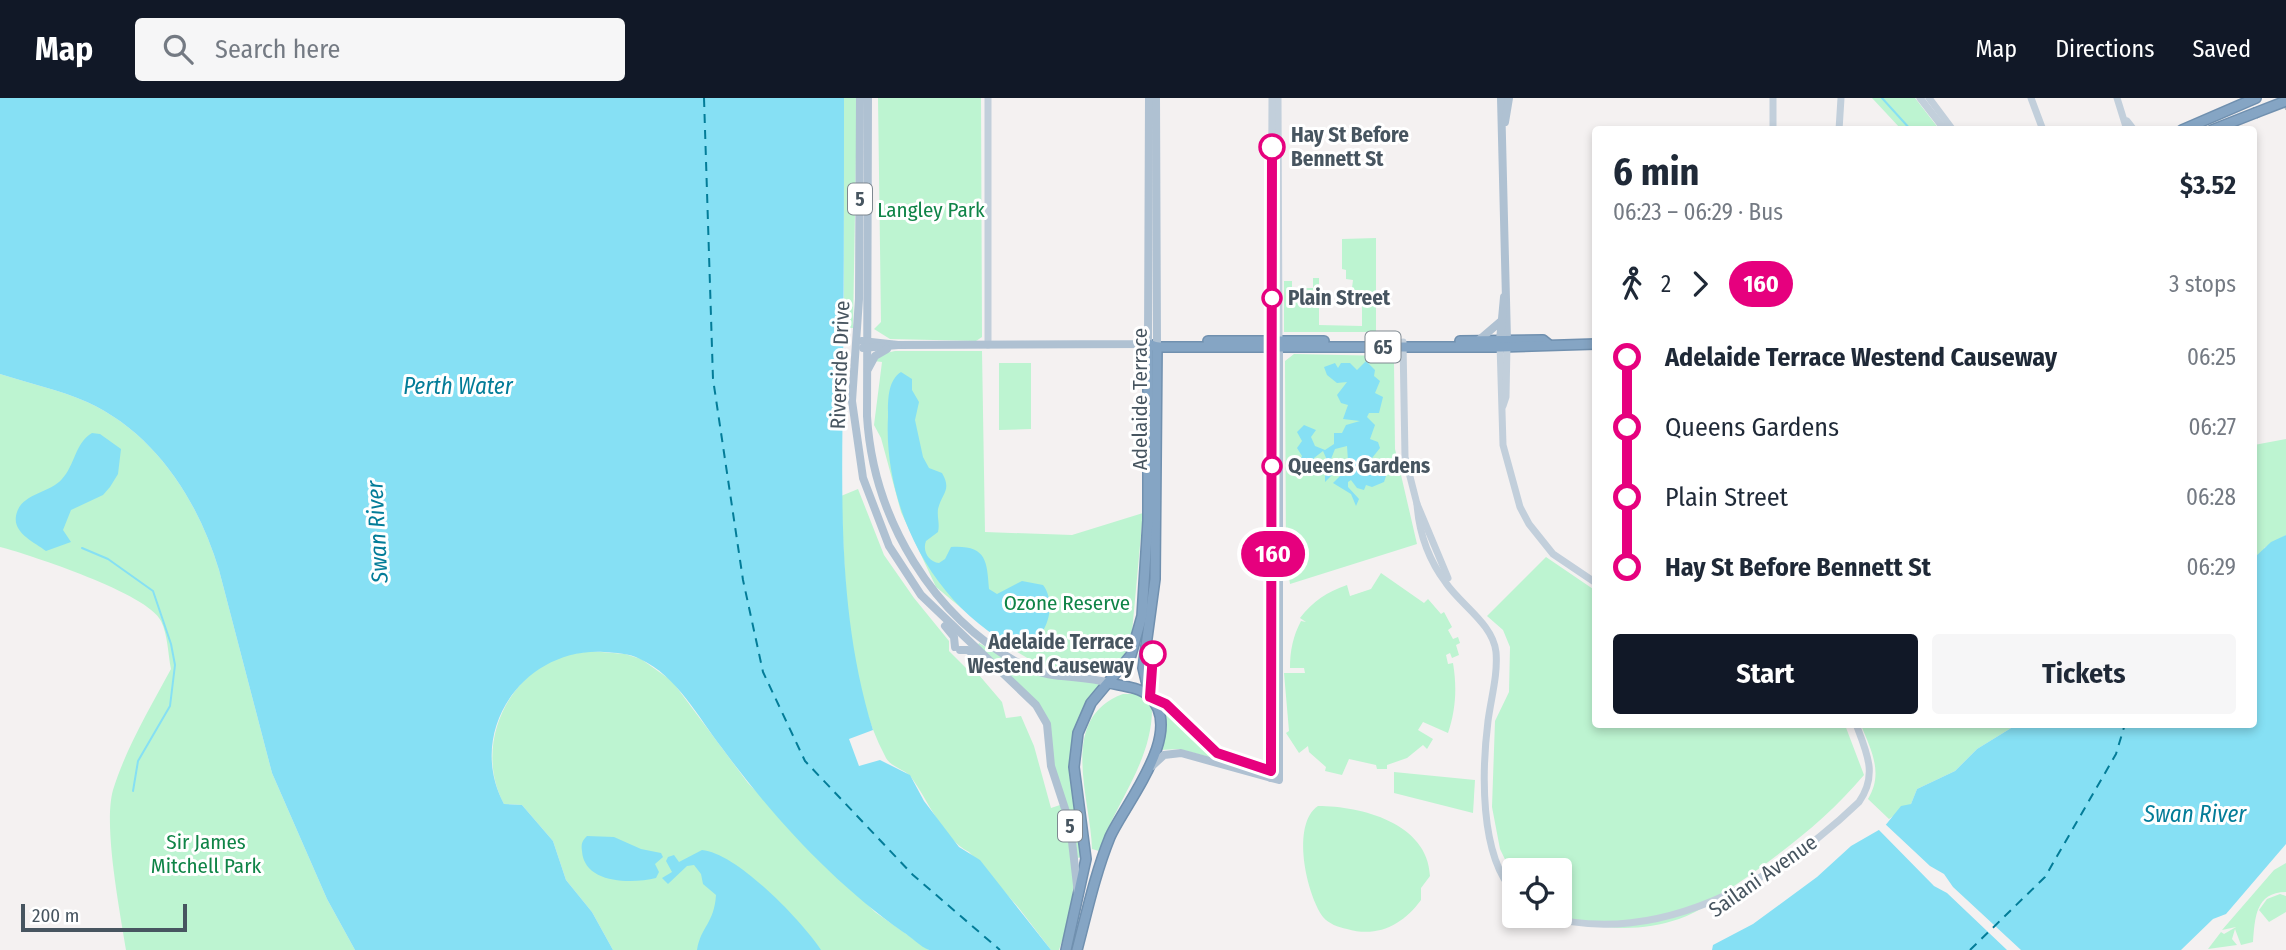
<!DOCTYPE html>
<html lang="en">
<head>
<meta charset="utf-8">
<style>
  :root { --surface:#fff; --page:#f6f6f7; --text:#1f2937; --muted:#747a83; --accent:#111827 }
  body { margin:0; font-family:"Fira Sans Condensed",sans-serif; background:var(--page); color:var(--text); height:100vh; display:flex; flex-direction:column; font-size:26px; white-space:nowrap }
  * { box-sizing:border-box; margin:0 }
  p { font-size:23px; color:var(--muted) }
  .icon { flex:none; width:38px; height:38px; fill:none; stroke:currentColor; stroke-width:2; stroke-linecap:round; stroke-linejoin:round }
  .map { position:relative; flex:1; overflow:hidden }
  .details { position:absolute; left:1592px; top:28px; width:665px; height:602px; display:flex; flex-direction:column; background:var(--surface); border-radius:7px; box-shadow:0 4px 10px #0003 }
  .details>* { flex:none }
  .badge { padding:0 14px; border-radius:23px; font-size:24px; line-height:46px }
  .buttons { position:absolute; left:1502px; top:760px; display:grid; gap:14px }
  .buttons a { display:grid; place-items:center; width:70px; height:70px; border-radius:7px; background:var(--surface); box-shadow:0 4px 10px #0003; font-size:35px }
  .scale { position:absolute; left:21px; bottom:18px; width:166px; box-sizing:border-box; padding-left:7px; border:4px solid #475560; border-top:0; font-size:19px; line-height:24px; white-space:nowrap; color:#475560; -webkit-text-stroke:5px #fff; paint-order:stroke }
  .map>.badge { position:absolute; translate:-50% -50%; box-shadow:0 0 0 4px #fff }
  .legs { display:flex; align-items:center; gap:10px; height:77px; padding:0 21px; font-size:23px }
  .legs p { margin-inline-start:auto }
  .head { display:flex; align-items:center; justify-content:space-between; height:119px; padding:0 21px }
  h1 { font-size:38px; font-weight:700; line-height:52px }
  .primary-button { display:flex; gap:14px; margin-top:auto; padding:14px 21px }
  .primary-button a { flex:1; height:80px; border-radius:7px; background:var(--accent); color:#fff; font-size:28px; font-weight:700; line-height:80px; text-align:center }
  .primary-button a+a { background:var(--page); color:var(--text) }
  ul { padding:0 21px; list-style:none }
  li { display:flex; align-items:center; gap:24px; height:70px; font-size:26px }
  li i { display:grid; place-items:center; width:10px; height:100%; margin:0 9px; background:currentColor }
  li i::after { content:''; width:18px; height:18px; margin:-9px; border:5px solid; border-radius:50%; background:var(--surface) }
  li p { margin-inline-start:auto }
  li:first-child i { background:linear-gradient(#0000 50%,currentColor 0) }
  li:last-child i { background:linear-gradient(currentColor 50%,#0000 0) }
  header { display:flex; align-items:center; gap:42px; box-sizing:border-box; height:98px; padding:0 35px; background:var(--accent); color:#fff }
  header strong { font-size:33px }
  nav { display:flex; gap:38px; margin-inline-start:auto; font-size:24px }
  .search { width:490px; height:63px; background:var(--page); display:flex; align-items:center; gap:18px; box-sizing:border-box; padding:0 24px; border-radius:7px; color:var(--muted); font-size:26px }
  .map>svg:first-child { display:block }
  .green { fill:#bdf4d1 }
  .water { fill:#86e0f4 }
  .pier { fill:#f4f1f1 }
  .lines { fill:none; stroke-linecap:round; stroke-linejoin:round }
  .stream { stroke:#86e0f4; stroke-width:2 }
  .ferry { stroke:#037c98; stroke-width:2; stroke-dasharray:9 7; stroke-linecap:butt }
  .highway-casing { stroke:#7090af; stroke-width:12 }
  .secondary { stroke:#c2cfdb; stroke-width:7 }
  .primary { stroke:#afc1d2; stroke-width:8 }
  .highway { stroke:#85a5c4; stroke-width:9 }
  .rail { stroke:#b3b6bc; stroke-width:2 }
  .highway-bridge-casing { stroke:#7090af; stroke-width:12; stroke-linecap:butt }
  .highway-bridge { stroke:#85a5c4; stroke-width:9 }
  .line-1-casing { stroke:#fff; stroke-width:16 }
  .line-1 { stroke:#e6007e; stroke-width:10 }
  .stop-1-dot { fill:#fff; stroke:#e6007e; stroke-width:3.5 }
  .labels { text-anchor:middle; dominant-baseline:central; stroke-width:6; stroke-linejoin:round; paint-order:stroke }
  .shield { fill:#fff; stroke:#7e8890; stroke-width:2 }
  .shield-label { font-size:19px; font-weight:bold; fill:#475560 }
  .stop-label { font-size:21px; font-weight:bold; fill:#475560; stroke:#fff; text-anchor:start }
  .park-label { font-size:21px; fill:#0f8447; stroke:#fff }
  .street-label { font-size:21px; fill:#475560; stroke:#fff }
  .water-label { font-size:23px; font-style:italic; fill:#037c98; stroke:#fff }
</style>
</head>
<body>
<header>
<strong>Map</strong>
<div class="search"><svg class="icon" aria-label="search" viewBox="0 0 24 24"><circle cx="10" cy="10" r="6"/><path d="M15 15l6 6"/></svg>Search here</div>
<nav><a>Map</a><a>Directions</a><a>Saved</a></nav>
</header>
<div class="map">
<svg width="2286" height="852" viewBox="0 0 2286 852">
  <rect width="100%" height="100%" fill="#f4f1f1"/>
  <g class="green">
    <polygon points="844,0 857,0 853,230 844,230"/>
    <polygon points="878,0 981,0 982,239 976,243 890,241 874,231 881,224"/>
    <polygon points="1872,0 1915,0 1939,31 1901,31"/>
    <polygon points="1376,140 1376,234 1284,234 1284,183 1292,183 1292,190 1313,190 1313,180 1319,180 1319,227 1362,228 1362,204 1345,203 1345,190 1352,190 1353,182 1346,181 1346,172 1342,171 1342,141"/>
    <polygon points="895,253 982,253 985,434 1072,437 1143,415 1131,545 1119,566 1110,574 1057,572 1034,564 1007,548 936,489 901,414 881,340 874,327 882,264 874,263 886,255"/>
    <polygon points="1294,256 1388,258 1394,265 1395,351 1417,446 1290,486 1286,460 1285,263"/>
    <polygon points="999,265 1031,265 1031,331 999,332"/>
    <path d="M0,276C28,285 60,292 87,304C155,335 198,402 219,472L272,675L327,801L355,852H126C120,813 103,728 113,692C126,650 150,610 171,571C168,557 168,537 161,523C149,496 31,457 0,449Z"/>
    <polygon points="2286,341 2286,437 2264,450 2265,453 2254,460 2254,347"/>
    <path d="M858,391L884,457L914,500L949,543V553L969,573L973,570L1002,604L1006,620L1021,618L1034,648L1051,710L1063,706L1074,778L1071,815L1059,852H1051L1018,809L969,754C943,741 928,702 911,679C905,671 892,670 886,660C844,580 846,486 841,398Z"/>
    <path d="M1546,459L1596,493V626L1845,627L1864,677C1827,721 1782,755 1734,788C1717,800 1700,814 1679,821C1640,834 1598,833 1559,817V772H1514V780L1500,751L1492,709L1495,623L1509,594L1510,549L1503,532L1487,518Z"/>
    <path d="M1381,475L1424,505L1428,501L1441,516L1444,514L1452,529L1448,532L1453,541L1458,539L1460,545L1456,547L1459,557L1452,560L1450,555L1446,557L1448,566L1453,565C1457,589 1456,611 1448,635L1423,624L1418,632L1433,641L1427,651L1423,647L1407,660L1387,667V671H1377L1376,667L1349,661L1342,677L1325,673L1326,669L1309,654L1308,648L1299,655L1286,635L1289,633L1284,575H1305L1304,570H1290C1290,553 1293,538 1301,523L1306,524L1300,520C1313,503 1327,494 1347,487L1350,498L1371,491Z"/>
    <path d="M979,545L1022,570L1103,586C1052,643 1076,692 1083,759L1077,760L1052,666L1046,619L977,549Z"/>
    <path d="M589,553L625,556L641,561L672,583L748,685L875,814L929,852H613L592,814L566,782L553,743L522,707L504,706C476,654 501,588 552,562C562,556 577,556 589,553Z"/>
    <path d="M1123,596H1140L1152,611C1152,664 1115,705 1099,753L1092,751C1091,701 1057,620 1123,596Z"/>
    <polygon points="1162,607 1221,660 1221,662 1179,651 1160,652"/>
    <path d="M1861,627H2016L1977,651L1955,673L1917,691L1911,706L1889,721L1868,701C1884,675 1871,652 1861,627Z"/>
    <polygon points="1394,674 1475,682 1473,715 1394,695"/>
    <path d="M1318,708C1361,708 1428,725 1430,778L1421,790V802C1403,827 1377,840 1347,831C1338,829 1329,826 1323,819C1306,795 1291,726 1318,708Z"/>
    <path d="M2286,765V794C2255,794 2255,821 2253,844L2241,847L2235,831L2232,841L2237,847L2208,851L2221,834L2224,836L2236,829L2222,832L2274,772Z"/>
    <polygon points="2280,796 2286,798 2286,814 2269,824 2259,812 2267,801"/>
  </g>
  <g class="water">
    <path d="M0,0H844C844,93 844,185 843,278C842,399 837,515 873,632L849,641L859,668L880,662L910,677L924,703L959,749L980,762L1051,852C1021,852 991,852 961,852C952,852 938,852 929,852C921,849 911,839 903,834C833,785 772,718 722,650C698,619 677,578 640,561C629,555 616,555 604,554C524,549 465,633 504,706L522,707L553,743L566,782L592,814L613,852H355L327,801L272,675L219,472C198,402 155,335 87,304C60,292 28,285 0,276Z"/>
    <polygon points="1366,263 1375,272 1374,278 1380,283 1375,295 1383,299 1379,315 1369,315 1367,319 1375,327 1370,341 1378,344 1380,350 1372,360 1387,375 1384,384 1372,389 1366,387 1364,392 1357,390 1351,382 1348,384 1348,389 1359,401 1356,408 1351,396 1333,385 1340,378 1349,378 1352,367 1348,363 1347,348 1335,351 1331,361 1338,371 1325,384 1325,376 1318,370 1327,362 1323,353 1314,360 1310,369 1304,370 1299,365 1302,358 1297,350 1302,343 1297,334 1304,327 1316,332 1311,339 1315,348 1325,352 1334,346 1334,335 1342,335 1346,327 1360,323 1343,321 1348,307 1341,305 1337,297 1347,284 1337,285 1327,277 1324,269 1335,265 1338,270 1341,265 1350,265 1357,272"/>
    <path d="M901,274L912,281V292L919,304L915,322L923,359L929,370L942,375C952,392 942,395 938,411C937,420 940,426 938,434L926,443C922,453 929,464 939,465L945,461L951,449C986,447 987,462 989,491L997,496L1022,483L1043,487C1059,508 1045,546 1019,551C934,511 883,410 888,319C888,304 887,283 901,274Z"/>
    <path d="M92,335L100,336L121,351L118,376L110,389L103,397L71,412L63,432L71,444L46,453C34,444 13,435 16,418C20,395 49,396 62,381C75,367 75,345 92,335Z"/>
    <polygon points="2286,437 2286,746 2226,816 2213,821 2181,852 1712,852 1713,847 1753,826 1817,779 1851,748 1884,729 1901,708 1911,706 1917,691 1955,673 1977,651 2016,627 2254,626 2254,460 2271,444"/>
    <path d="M587,738L614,739L641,751L661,755L663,759L655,766L659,774L656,780C632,786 584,786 582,753C581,746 582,743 587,738Z"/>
    <path d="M702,752C737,755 802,823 821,852H697C701,828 714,826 716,797L703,786L701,776L694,767L687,768L668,786L662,780L672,774L666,763L668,759L674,757L679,764Z"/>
  </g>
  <polygon class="pier" points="1883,724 1930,768 1944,776 1953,789 2021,852 2007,852 1947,795 1934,788 1877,730"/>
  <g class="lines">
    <g class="stream">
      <polyline points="1882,0 1911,32"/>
      <polyline points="82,450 108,461 153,493 171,546 175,567 170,608 138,663 133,693"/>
    </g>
    <g class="ferry">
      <polyline points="704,0 713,281 743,482 763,574 805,663 913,777 1000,852"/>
      <polyline points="1970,852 2045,779 2116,656 2125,626"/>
    </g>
    <g class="highway-casing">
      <g id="highway">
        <polyline points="2182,32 2256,0"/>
        <polyline points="2212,32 2255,15"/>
        <polyline points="1208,243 1324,243"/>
        <polyline points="1460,243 1543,242 1548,246"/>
        <polyline points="1148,246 1157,249 1500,249 1596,246"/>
        <polyline points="1150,599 1143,570 1155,481 1157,249"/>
        <polyline points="1066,852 1086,761 1074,669 1078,635 1091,605 1131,557 1142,518 1148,422 1148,246"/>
        <path d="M1077,852C1087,814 1095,776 1110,739C1124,707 1187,633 1149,598C1139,589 1122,588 1109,585"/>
      </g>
    </g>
    <g class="secondary">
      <polyline points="988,0 988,247"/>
      <polyline points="1278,0 1279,243"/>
      <polyline points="1920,0 1945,32"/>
      <polyline points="1929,0 1953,32"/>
      <polyline points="2031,0 2043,32"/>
      <polyline points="2117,0 2127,32"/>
      <polyline points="2127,23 2134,32"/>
      <polyline points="1773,32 1773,0"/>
      <polyline points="1839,32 1841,0"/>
      <polyline points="1271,243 1272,0"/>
      <polyline points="1403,244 1405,359 1417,406 1448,480"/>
      <polyline points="1500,246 1503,347 1520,409 1529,426 1553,456 1596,485"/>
      <polyline points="1503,308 1506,299 1507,247"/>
      <path d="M1417,406C1419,435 1428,461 1446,485C1461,507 1493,526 1496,554C1498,577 1491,600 1488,623C1482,671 1479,757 1514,794"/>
      <path d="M1541,817C1657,852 1779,781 1859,704C1878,677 1867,655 1856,626"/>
    </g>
    <g class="primary">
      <polyline points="860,0 859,201 852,303 863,380 889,448 921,497 1036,607 1047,626 1051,668 1070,726 1078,796"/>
      <path d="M868,0L867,318C873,420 933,522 1026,569C1052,582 1082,576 1109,585"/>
      <polyline points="1156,0 1157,249"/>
      <polyline points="1501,0 1507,242"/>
      <polyline points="1505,24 1509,0"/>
      <polyline points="1479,242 1500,224"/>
      <polyline points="1500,242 1504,199"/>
      <polyline points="862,243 898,247 1148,246 1149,0"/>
      <polyline points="1271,246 1272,418"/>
      <polyline points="863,250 898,247"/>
      <polyline points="868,271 875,258 887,251"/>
      <polyline points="945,528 954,539 955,549"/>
      <polyline points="960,552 968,552 976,558"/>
      <polyline points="1150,599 1166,606 1217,655 1273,674"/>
      <polyline points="1152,668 1164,657 1181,655 1279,682 1279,246"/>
      <polyline points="1271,680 1273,480"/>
    </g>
    <use href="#highway" class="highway"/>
    <polyline class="rail" points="2281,0 2286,11"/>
    <g class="highway-bridge-casing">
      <polyline id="highway-bridge" points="2255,15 2286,3"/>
    </g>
    <use href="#highway-bridge" class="highway-bridge"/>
  </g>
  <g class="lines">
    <g class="line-1-casing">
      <polyline id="line-1" points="1153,556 1150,599 1166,606 1217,655 1271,673 1272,49"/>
    </g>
    <use href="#line-1" class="line-1"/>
  </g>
  <g class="stop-1-dot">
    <circle cx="1272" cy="49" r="12"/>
    <circle cx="1272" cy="200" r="9"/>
    <circle cx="1272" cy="368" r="9"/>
    <circle cx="1153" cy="556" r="12"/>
  </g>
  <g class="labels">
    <g class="shield">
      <rect x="848" y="85.5" width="24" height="31" rx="5"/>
      <rect x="1365.5" y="233.5" width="35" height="31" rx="5"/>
      <rect x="1058" y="712.5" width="24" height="31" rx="5"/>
    </g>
    <g class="shield-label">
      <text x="860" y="101">5</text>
      <text x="1383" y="249">65</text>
      <text x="1070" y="728">5</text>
    </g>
    <g class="stop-label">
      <text x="1291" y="37">Hay St Before<tspan x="1291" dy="24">Bennett St</tspan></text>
      <text x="1288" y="200">Plain Street</text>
      <text x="1288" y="368">Queens Gardens</text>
      <text x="1134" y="544" text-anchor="end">Adelaide Terrace<tspan x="1134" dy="24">Westend Causeway</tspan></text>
    </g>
    <g class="park-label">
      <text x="931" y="112">Langley Park</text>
      <text x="1067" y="505">Ozone Reserve</text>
      <text x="206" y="744">Sir James<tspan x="206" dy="24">Mitchell Park</tspan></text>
    </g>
    <g class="street-label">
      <text transform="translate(840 267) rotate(-88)">Riverside Drive</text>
      <text transform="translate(1140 301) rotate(-90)">Adelaide Terrace</text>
      <text transform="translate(1763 778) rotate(-35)">Sailani Avenue</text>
    </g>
    <g class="water-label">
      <text x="458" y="288">Perth Water</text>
      <text transform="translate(377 434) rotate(-93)">Swan River</text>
      <text x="2195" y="716">Swan River</text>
    </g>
  </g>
</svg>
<div class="buttons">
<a><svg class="icon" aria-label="locate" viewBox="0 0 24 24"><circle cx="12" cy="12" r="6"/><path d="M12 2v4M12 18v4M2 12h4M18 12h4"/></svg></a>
</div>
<div class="scale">200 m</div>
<b class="badge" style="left:1273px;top:456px;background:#e6007e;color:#fff">160</b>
<section class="details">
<div class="head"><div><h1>6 min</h1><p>06:23 – 06:29 · Bus</p></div><b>$3.52</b></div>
<div class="legs"><svg class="icon" aria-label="walk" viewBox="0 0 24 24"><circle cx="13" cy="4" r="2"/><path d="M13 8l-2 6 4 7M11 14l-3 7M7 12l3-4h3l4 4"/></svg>2<svg class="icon" aria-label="forward" viewBox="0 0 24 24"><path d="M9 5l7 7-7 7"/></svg><b class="badge" style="background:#e6007e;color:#fff">160</b><p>3 stops</p></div>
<ul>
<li><i style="color:#e6007e"></i><b>Adelaide Terrace Westend Causeway</b><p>06:25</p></li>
<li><i style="color:#e6007e"></i><span>Queens Gardens</span><p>06:27</p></li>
<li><i style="color:#e6007e"></i><span>Plain Street</span><p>06:28</p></li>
<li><i style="color:#e6007e"></i><b>Hay St Before Bennett St</b><p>06:29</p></li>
</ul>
<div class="primary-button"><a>Start</a><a>Tickets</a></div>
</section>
</div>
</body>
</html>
